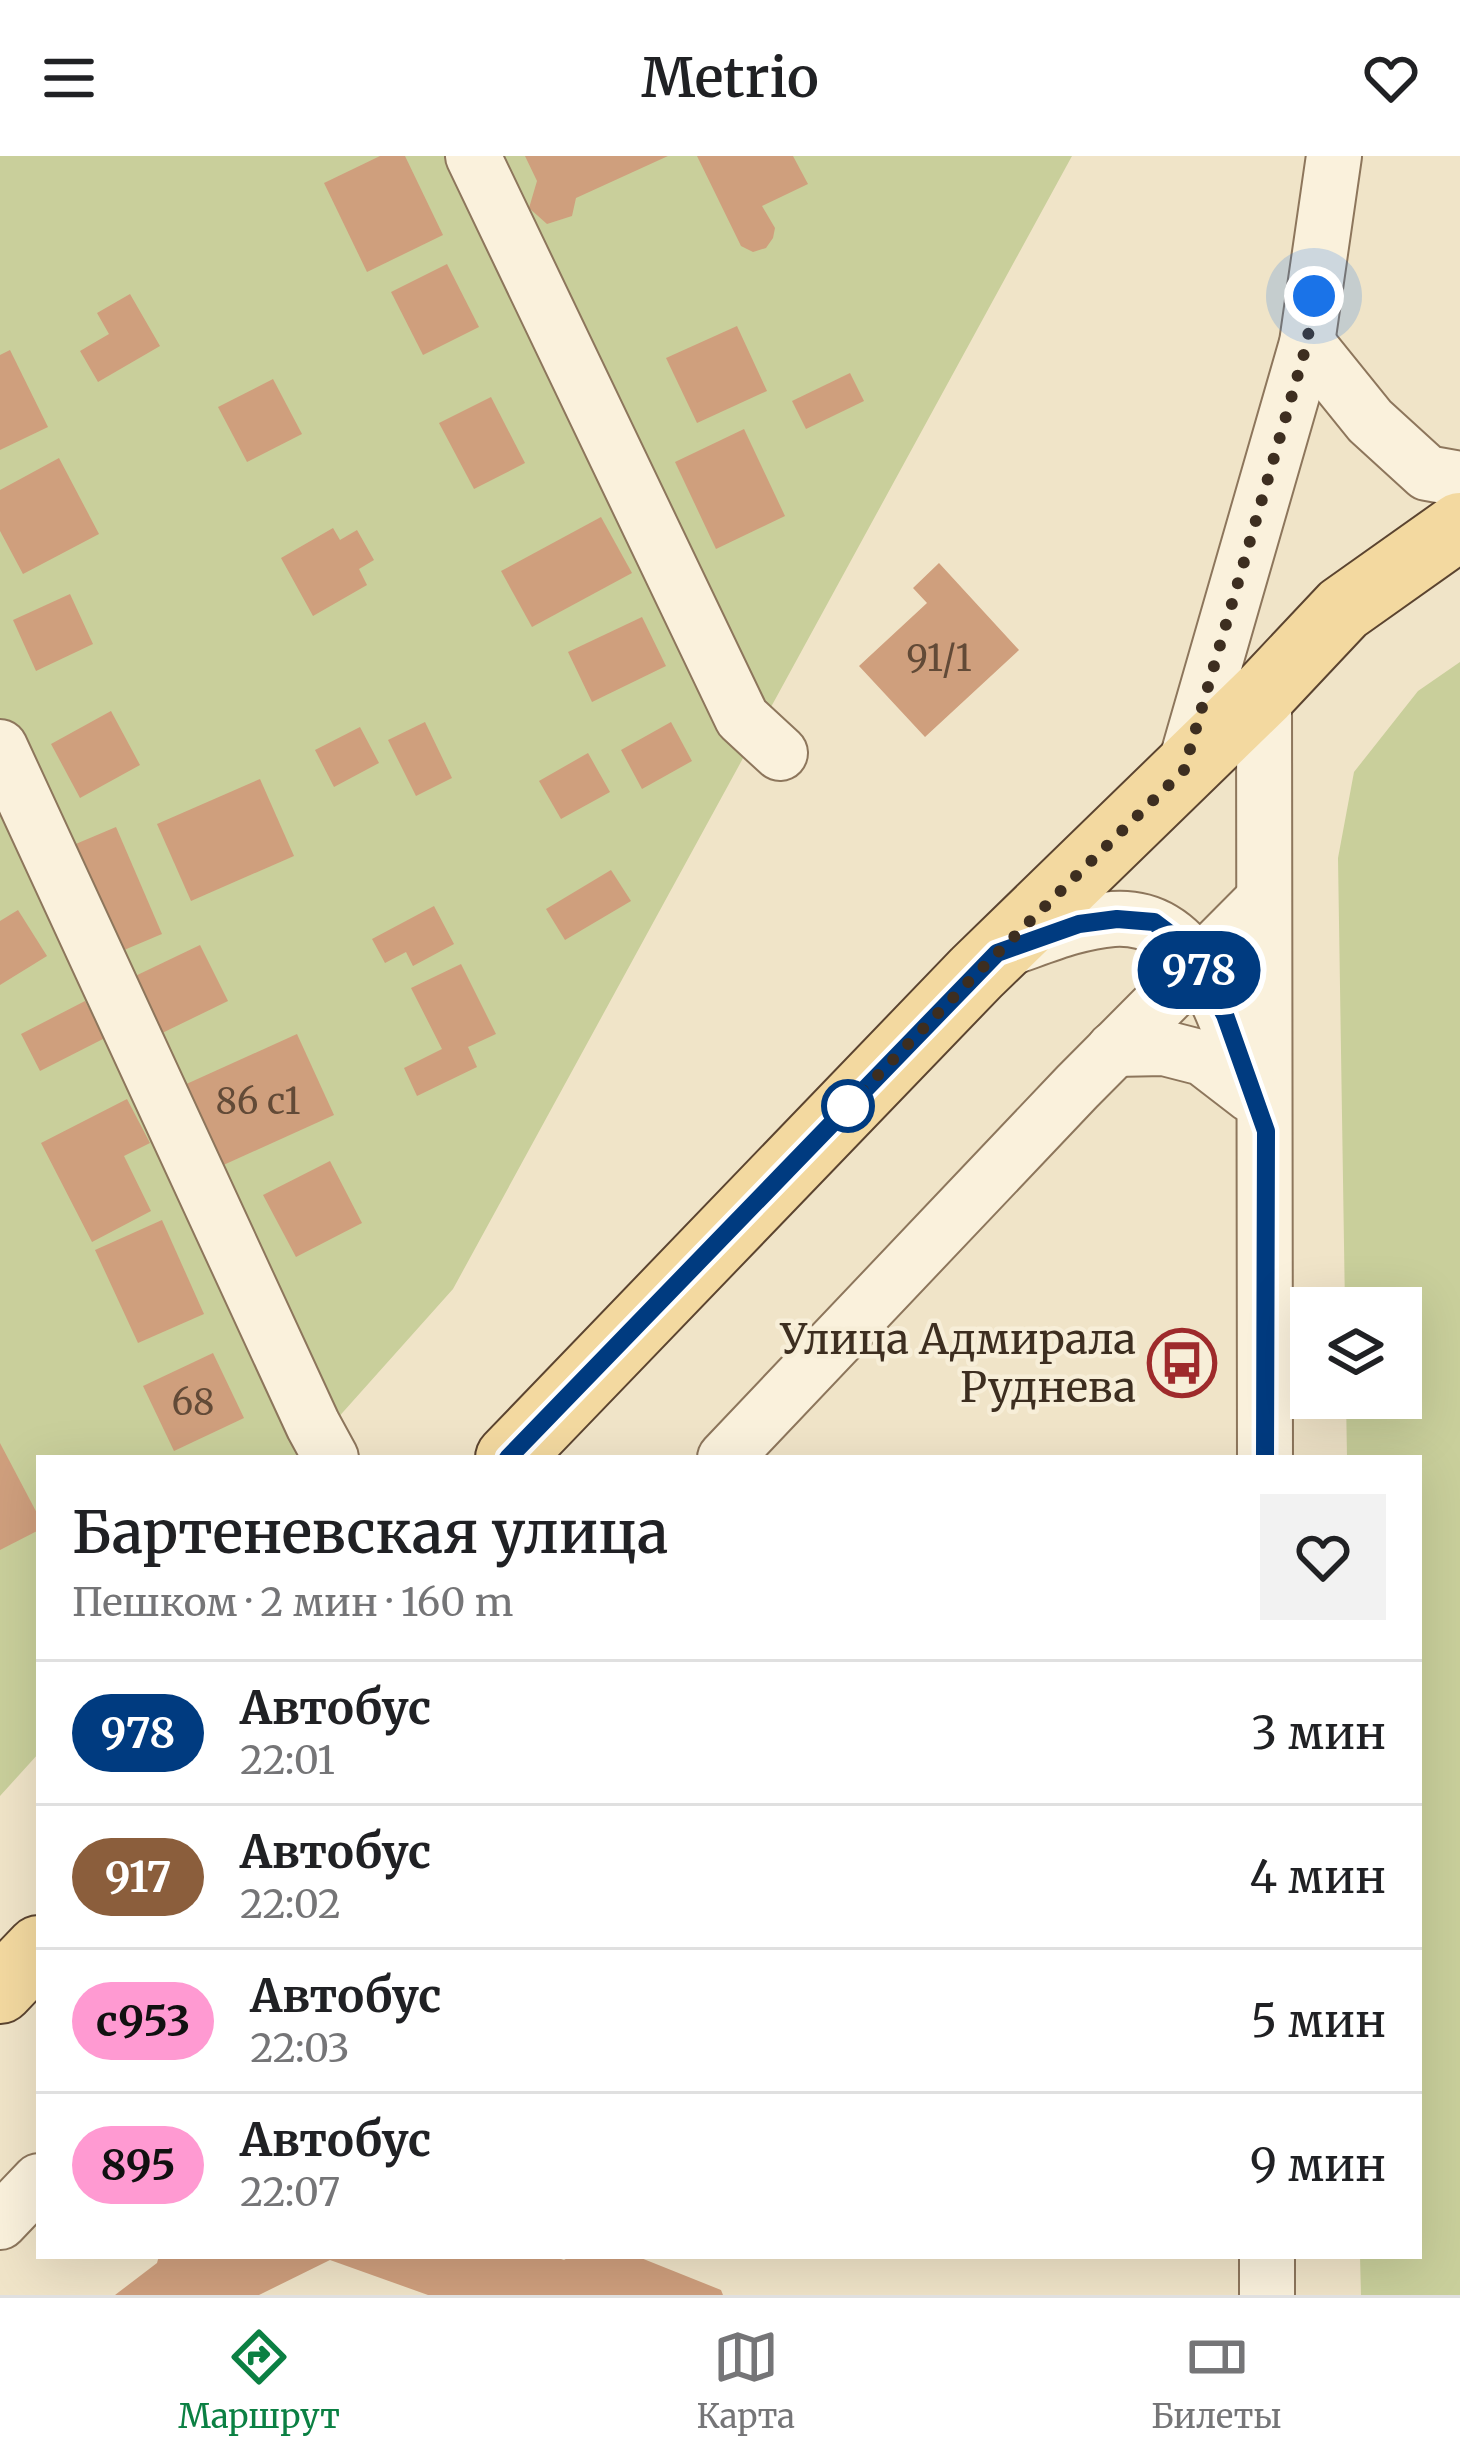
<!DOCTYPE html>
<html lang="ru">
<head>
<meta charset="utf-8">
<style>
  :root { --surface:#fff; --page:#f2f2f2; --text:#202124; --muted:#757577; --line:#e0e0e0; --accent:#0b8043 }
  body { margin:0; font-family:Merriweather,serif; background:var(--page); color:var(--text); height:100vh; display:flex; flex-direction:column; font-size:45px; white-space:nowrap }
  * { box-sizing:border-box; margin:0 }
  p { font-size:39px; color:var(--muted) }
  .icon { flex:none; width:66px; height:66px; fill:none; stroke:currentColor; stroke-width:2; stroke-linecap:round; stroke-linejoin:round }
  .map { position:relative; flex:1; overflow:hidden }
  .details { position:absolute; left:36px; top:1299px; width:1386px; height:804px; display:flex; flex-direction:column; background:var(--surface); border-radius:0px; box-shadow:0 12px 48px #0002 }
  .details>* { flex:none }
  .badge { padding:0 24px; border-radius:39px; font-size:42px; line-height:78px }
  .controls { position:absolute; left:1290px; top:1131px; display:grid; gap:24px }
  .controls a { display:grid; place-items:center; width:132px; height:132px; border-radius:0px; background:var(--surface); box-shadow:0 12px 48px #0002; font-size:60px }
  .you { position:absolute; width:60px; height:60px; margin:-30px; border:9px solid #fff; border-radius:50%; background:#1a73e8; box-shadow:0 0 0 18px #1a73e833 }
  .map>.badge { position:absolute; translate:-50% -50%; box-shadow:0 0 0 6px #fff }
  .round { display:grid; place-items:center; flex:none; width:126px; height:126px; border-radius:0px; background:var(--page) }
  .overview { display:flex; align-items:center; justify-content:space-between; height:204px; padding:0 36px }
  h1 { font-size:57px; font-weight:600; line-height:90px }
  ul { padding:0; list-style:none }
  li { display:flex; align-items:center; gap:36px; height:144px; padding:0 36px; border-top:3px solid var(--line) }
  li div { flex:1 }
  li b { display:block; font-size:45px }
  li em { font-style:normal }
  li .badge { min-width:132px; font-weight:700; text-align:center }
  header { display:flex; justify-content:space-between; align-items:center; height:156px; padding:0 36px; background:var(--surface); font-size:54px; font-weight:600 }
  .tabs { display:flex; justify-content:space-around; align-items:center; height:168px; border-top:3px solid var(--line); background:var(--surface); font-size:33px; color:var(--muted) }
  .tabs a { display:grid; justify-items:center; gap:6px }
  .tabs .selected { color:var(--accent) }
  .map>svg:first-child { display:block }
  .green { fill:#c9cf9b }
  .building { fill:#cf9f7d }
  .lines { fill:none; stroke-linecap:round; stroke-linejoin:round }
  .minor-casing { stroke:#8d765c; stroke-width:58 }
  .major-casing { stroke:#5b4430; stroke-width:70 }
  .minor { stroke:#faf1dc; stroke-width:54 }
  .major { stroke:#f3d9a0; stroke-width:66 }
  .line-casing { stroke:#fff; stroke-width:27 }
  .line { stroke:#003b80; stroke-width:18 }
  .walk { stroke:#3d2e20; stroke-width:12; stroke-dasharray:0 21.6 }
  .stop-dot { fill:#fff; stroke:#003b80; stroke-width:6 }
  .labels { text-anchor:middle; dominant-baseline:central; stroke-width:9; stroke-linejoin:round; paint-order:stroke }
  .number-label { font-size:36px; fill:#624a37 }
  .poi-label { font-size:42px; fill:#3d2e20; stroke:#f7eed8; text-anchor:end }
</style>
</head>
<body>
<header><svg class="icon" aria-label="menu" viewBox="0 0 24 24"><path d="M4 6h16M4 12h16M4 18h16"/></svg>Metrio<svg class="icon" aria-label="heart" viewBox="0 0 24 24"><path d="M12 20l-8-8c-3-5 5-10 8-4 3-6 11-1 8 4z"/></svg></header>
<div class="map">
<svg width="1460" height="2139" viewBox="0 0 1460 2139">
  <rect width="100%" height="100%" fill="#f0e4c8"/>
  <g class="green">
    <polygon points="0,0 1072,0 453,1133 302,1302 39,1302 39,1597 0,1640"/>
    <polygon points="1460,506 1460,2139 1361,2139 1360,2100 1419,2100 1419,1302 1347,1302 1346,1242 1401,1242 1401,1152 1345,1152 1338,702 1354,616 1418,535"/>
  </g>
  <g class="building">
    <polygon points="380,0 405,0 443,79 367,116 324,27"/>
    <polygon points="525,0 668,0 576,42 572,60 547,68 529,52 537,25"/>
    <polygon points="697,0 793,0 808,28 762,50 775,72 773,82 766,92 753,96 741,90"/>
    <polygon points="447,108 479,171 423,199 391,136"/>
    <polygon points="130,138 160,190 98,226 80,195 109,178 97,157"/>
    <polygon points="737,170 767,235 697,267 666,202"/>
    <polygon points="10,194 48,271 0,294 0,199"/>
    <polygon points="850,217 864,245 806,273 792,245"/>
    <polygon points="273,223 302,278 247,306 218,251"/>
    <polygon points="491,241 525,307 474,333 439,267"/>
    <polygon points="744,273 785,360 716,393 675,306"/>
    <polygon points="59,302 99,378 23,418 0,375 0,334"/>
    <polygon points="601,361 632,417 532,471 501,415"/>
    <polygon points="333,372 340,384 357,374 374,404 359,413 367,429 313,460 281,402"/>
    <polygon points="939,407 1019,494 925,581 859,510 927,447 913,432"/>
    <polygon points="70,438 93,488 36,515 13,464"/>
    <polygon points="642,461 666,510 592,546 568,496"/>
    <polygon points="111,555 140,609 80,642 51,588"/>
    <polygon points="425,566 452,622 416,640 388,584"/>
    <polygon points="671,566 692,605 642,633 621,594"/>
    <polygon points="360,571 379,607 334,631 315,594"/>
    <polygon points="588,597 610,636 561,663 539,625"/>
    <polygon points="260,623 294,700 191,745 157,668"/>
    <polygon points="116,671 162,778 117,797 71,690"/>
    <polygon points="611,714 631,745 565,784 546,753"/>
    <polygon points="434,750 454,788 413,810 406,796 385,807 372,783"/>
    <polygon points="18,754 47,800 0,829 0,765"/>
    <polygon points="200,789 228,845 156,880 129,823"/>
    <polygon points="461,808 496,878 468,891 477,911 417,940 404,912 442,893 411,832"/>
    <polygon points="85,845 105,882 40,915 21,878"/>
    <polygon points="297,878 334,959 219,1011 182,930"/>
    <polygon points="127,943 150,987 124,1000 151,1055 92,1086 41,987"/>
    <polygon points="330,1005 362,1067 296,1101 263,1039"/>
    <polygon points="162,1064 204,1158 138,1187 95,1094"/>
    <polygon points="213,1197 244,1262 174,1295 143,1230"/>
    <polygon points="0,1287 39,1361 39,1374 0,1394"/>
    <polygon points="159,2100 552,2100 564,2104 571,2100 636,2100 721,2134 723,2139 428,2139 330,2104 259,2139 115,2139 157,2107"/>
  </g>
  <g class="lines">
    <g class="minor-casing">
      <g id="minor">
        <polyline points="473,0 742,562 780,597"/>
        <polyline points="1307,187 1370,265 1427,317 1460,323"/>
        <polyline points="1264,537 1265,1302"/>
        <polyline points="0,591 313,1269 331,1302"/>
        <polyline points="1184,614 1307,187 1334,0"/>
        <path d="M1004,794C1040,782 1075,766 1113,763C1199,757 1227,865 1249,931"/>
        <polyline points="1114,893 1164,892 1203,902 1251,939"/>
        <polyline points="725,1302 1077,931 1263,744"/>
        <polyline points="0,2066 39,2025"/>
        <polyline points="1267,2100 1267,2139"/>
      </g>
    </g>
    <g class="major-casing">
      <g id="major">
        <polyline points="509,1302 976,817 1264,537 1343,453 1460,370"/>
        <polyline points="0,1834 39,1793"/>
      </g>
    </g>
    <use href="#minor" class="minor"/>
    <use href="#major" class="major"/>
  </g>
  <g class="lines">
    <g class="line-casing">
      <polyline id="line" points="508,1302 997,797 1079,768 1117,763 1154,766 1187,791 1225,859 1266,975 1265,1302"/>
    </g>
    <use href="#line" class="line"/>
    <polyline class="walk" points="848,950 976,818 1184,614 1307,187 1314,140"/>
  </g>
  <defs>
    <g id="bus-ring" transform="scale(3.45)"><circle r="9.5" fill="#f7eed8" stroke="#9e2a2b" stroke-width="1.5"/><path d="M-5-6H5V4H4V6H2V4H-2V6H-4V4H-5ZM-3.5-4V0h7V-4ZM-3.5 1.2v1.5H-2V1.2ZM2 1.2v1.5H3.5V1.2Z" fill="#9e2a2b"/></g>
  </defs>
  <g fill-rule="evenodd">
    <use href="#bus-ring" x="1182" y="1207"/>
  </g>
  <circle class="stop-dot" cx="848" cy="950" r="24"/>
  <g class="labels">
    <g class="number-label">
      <text x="939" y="502">91/1</text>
      <text x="258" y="945">86 с1</text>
      <text x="193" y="1246">68</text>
    </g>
    <g class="poi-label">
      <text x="1136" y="1183">Улица Адмирала<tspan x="1136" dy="48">Руднева</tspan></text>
    </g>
  </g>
</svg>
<div class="controls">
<a><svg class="icon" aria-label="layers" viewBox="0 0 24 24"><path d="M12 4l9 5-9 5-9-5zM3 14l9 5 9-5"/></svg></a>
</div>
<div class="you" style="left:1314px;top:140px"></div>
<b class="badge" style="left:1199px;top:814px;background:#003b80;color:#fff">978</b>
<section class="details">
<div class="overview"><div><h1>Бартеневская улица</h1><p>Пешком · 2 мин · 160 m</p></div><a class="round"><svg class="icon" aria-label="heart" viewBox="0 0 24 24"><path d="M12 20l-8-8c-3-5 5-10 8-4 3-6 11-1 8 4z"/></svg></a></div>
<ul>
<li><span class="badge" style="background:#003b80;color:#fff">978</span><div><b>Автобус</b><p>22:01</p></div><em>3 мин</em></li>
<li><span class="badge" style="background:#8b5e3c;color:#fff">917</span><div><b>Автобус</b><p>22:02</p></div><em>4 мин</em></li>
<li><span class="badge" style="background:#ff9ad2;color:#111">с953</span><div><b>Автобус</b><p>22:03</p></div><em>5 мин</em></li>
<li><span class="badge" style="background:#ff9ad2;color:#111">895</span><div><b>Автобус</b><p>22:07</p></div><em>9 мин</em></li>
</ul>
</section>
</div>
<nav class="tabs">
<a class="selected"><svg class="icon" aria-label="directions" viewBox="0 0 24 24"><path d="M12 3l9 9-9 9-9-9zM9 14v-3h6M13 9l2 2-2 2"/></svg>Маршрут</a>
<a><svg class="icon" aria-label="map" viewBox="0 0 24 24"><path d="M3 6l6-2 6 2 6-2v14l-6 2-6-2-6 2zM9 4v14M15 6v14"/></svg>Карта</a>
<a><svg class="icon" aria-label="tickets" viewBox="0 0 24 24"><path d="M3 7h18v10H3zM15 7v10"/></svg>Билеты</a>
</nav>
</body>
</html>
